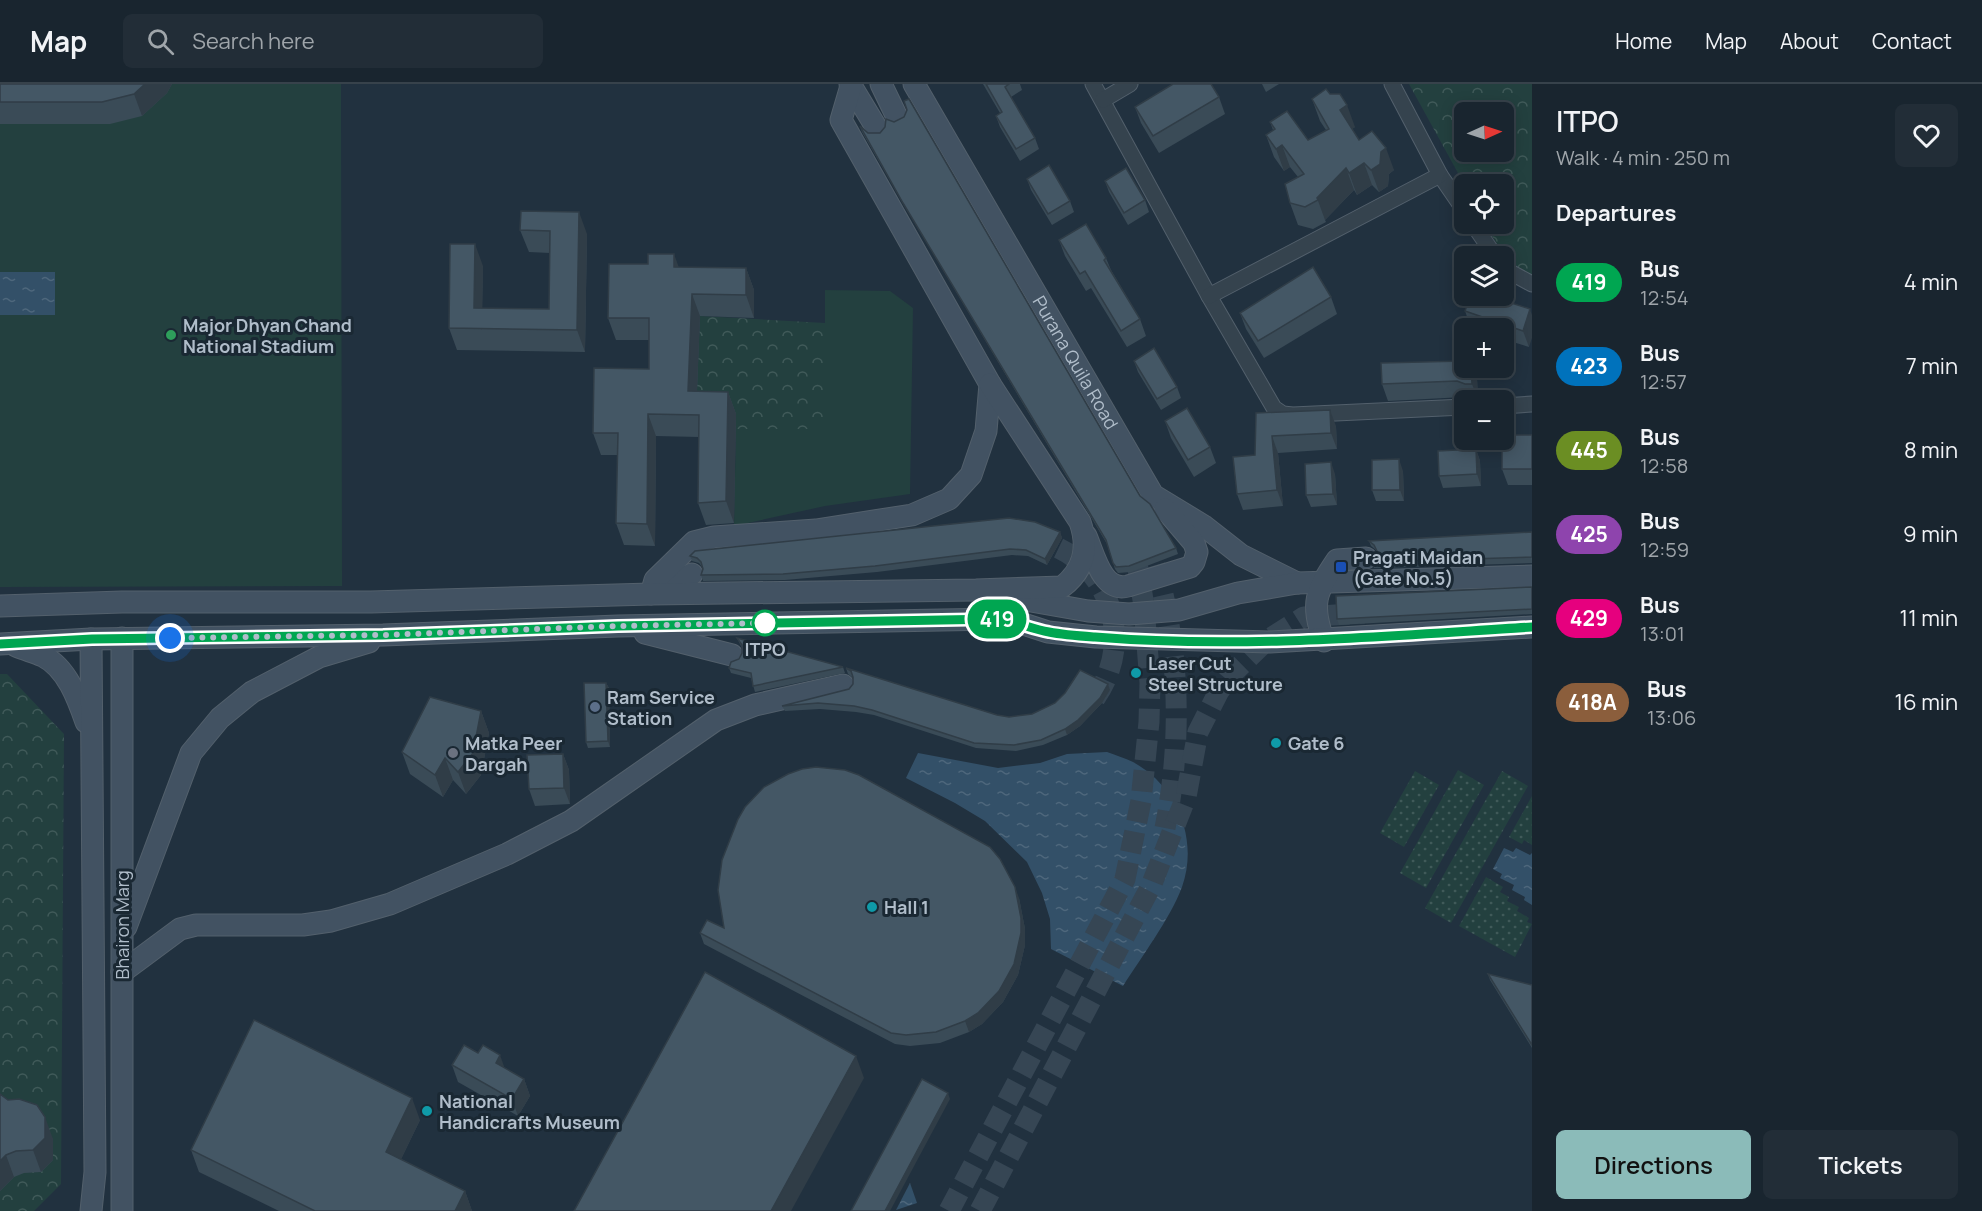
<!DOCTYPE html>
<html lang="en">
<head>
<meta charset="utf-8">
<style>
  :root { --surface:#19252f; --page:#222d37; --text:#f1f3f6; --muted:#9fa5aa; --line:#37424b; --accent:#8bbbb9 }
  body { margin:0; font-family:Manrope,sans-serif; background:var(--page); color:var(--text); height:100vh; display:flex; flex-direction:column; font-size:22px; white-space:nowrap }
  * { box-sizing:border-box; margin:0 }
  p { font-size:20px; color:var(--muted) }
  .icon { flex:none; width:33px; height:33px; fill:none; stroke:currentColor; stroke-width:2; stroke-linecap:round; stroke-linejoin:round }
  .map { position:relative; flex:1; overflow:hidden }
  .details { display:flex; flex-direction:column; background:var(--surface); width:450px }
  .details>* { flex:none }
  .badge { padding:0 12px; border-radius:20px; font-size:21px; line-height:39px }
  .needle { width:39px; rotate:87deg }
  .controls { position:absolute; left:1454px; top:18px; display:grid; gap:12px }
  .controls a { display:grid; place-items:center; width:60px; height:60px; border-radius:9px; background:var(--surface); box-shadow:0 3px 15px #0003,0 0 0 2px var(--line); font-size:30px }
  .you { position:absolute; width:30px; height:30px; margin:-15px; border:4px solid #fff; border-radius:50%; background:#1a73e8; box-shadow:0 0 0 9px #1a73e833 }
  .map>.badge { position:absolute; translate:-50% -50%; box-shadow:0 0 0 3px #fff }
  h2 { padding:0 24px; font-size:22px; line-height:54px }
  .round { display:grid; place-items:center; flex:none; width:63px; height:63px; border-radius:9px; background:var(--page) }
  .head { display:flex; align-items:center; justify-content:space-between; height:102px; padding:0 24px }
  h1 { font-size:28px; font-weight:600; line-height:45px }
  .primary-button { display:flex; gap:12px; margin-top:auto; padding:12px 24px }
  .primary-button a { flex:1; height:69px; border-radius:9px; background:var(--accent); color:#111; font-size:24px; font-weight:600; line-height:69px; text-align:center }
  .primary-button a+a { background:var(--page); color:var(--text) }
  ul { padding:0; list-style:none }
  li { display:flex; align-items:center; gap:18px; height:84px; padding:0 24px }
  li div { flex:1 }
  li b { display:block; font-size:22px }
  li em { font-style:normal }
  li .badge { min-width:66px; font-weight:700; text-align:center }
  header { display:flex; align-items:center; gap:36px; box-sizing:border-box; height:84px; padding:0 30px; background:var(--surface); border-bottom:2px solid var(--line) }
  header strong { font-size:28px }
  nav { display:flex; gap:33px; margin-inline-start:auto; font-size:21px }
  .search { width:420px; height:54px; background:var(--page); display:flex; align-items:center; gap:15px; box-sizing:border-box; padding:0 21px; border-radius:9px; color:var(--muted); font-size:22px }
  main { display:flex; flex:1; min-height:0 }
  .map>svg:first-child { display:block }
  .grass { fill:url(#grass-dots) }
  .forest { fill:url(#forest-crowns); fill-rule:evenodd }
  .pitch { fill:#23403f }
  .water { fill:url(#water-ripples) }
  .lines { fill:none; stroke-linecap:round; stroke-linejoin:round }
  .secondary-tunnel { stroke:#364654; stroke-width:21; stroke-dasharray:21 10; stroke-linecap:butt }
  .minor-casing { stroke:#53606c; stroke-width:17 }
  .secondary-casing { stroke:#53606c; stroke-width:23 }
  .minor { stroke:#35434e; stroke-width:15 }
  .secondary { stroke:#425262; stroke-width:21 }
  .wall { fill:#3a4b57 }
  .shaded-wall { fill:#303d47 }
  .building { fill:#445765; stroke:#303d47; stroke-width:1.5 }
  .line-casing { stroke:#fff; stroke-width:14 }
  .line { stroke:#00a651; stroke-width:9 }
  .walk { stroke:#b0bdca; stroke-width:6; stroke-dasharray:0 10.8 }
  .leisure-dot { fill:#2e9e5b; stroke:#1a2833; stroke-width:2 }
  .transit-dot { fill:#1a4fb4; stroke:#1a2833; stroke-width:2 }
  .stop-dot { fill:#fff; stroke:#00a651; stroke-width:3 }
  .culture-dot { fill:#0f9aa8; stroke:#1a2833; stroke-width:2 }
  .service-dot { fill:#5c6f8a; stroke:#1a2833; stroke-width:2 }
  .worship-dot { fill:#6b7280; stroke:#1a2833; stroke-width:2 }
  .labels { text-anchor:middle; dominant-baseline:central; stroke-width:6; stroke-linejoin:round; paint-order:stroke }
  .poi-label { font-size:18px; font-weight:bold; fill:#b0bdca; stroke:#1a2833; text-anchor:start }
  .street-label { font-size:18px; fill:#b0bdca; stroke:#1a2833 }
  .stop-label { font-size:18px; font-weight:bold; fill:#b0bdca; stroke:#1a2833 }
</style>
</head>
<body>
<header>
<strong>Map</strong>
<div class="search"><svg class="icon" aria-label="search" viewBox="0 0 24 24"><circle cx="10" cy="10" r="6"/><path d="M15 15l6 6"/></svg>Search here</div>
<nav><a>Home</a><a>Map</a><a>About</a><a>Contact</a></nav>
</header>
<main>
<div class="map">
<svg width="1532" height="1127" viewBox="0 0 1532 1127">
  <defs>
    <pattern id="grass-dots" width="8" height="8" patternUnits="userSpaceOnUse" patternTransform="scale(1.5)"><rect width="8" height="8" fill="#23403f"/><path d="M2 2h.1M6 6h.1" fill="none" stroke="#405a59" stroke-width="1.8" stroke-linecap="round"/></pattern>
    <pattern id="forest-crowns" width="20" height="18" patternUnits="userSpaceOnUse" patternTransform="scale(1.5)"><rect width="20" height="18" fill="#23403f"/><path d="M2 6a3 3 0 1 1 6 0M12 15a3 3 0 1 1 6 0" fill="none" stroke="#405a59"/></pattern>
    <pattern id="water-ripples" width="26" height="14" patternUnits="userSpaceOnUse" patternTransform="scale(1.5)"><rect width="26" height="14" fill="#335068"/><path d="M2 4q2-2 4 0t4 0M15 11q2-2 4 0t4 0" fill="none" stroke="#4e677c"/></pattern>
  </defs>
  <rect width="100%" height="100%" fill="#21313f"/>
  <g class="grass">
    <polygon points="1458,686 1484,701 1426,804 1400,789"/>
    <polygon points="1415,687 1439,701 1404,763 1380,749"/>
    <polygon points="1502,687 1528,702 1451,839 1425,824"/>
    <polygon points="1532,712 1532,761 1524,756 1522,760 1509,753"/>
    <polygon points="1486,793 1503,803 1500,808 1509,813 1507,817 1519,823 1517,827 1529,834 1527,838 1532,840 1515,873 1459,842"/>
  </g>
  <g class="forest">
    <path d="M1409,0H1532V194C1510,178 1498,164 1485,140H1503V100H1464ZM1464,28H1503V68H1464Z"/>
    <polygon points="700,232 825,239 825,346 736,345 696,329"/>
    <polygon points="0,590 7,590 64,650 61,1100 34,1127 0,1127"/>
  </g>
  <g class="pitch">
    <polygon points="0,0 341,0 342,502 0,503"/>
    <polygon points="825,206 890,207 913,224 910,410 825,422 734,442 736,345 825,345"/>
  </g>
  <g class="water">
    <rect x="0" y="188" width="55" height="43"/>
    <path d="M1107,668C1115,671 1125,674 1133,678C1177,702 1199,755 1182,803C1170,835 1142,872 1123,902L1051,865L1050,835L1042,809L1027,778L985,737L955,719L906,694L918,669L998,684L1040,679L1067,670Z"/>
    <polygon points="1504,764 1513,768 1516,764 1530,771 1532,769 1532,821 1524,816 1525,813 1512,806 1514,801 1500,794 1502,790 1493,785"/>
    <polygon points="910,1099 917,1119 896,1126"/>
  </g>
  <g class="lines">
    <g class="secondary-tunnel">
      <path d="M1145,452C1180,542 1184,650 1165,744"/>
      <path d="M1029,455C1110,468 1141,560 1089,622"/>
      <polyline points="949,1127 1125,795 1141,717 1149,638 1150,599 1144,522 1138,485 1130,458"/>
      <polyline points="980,1127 1151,802 1186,713 1198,648 1219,607 1233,589 1266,557 1304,533 1364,529"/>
    </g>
    <g class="minor-casing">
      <g id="minor">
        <polyline points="1093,0 1209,212 1274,324 1283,330 1293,331 1464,323"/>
        <polyline points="1103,16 1130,0"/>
        <polyline points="1440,91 1464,126"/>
        <polyline points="1473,140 1495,172"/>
        <polyline points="1503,181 1510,188 1532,200"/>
        <polyline points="1209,212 1440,91 1392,0"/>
        <polyline points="1503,322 1532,320"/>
      </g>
    </g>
    <g class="secondary-casing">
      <g id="secondary">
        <polyline points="850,0 876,43"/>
        <polyline points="881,0 896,31"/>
        <path id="s1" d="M914,0L1153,411L1204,442L1241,471L1297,499"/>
        <path d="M1086,452C1094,470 1102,509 1128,502L1190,483L1194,478L1197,468L1194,459L1165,425"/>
        <polyline points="657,507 692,490"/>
        <polyline points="651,510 655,496 694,458 714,453 816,446 912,431 949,415 971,391 986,347 990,300 841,36 851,2"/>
        <polyline points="1009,513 1088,527 1129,530 1179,526 1238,509 1297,499 1532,492"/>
        <path d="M0,522L122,518H371L651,510L976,506L1062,503C1084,486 1089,464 1080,438L990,300"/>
        <polyline points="645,549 732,571"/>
        <path d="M1324,557C1310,520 1316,507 1337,476L1366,474"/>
        <polyline points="0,560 91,555 383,551 618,542 997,535 1011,536 1048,548 1096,553 1270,558 1532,543"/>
        <path d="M16,562C25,566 34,568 43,572C67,584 78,615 86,638"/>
        <polyline points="126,843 191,669 220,634 252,608 319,573 369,558"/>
        <polyline points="122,888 180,845 196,841 303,841 331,837 390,820 507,770 571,737 716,636 755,621 843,601"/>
        <polyline points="91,1127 95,1088 91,555"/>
        <polyline points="122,1127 122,554"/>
      </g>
    </g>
    <use href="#minor" class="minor"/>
    <use href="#secondary" class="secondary"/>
  </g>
  <g class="wall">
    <polygon points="0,0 172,0 167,9 142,32 110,40 0,40"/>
    <polygon points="983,0 1020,0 1022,6 1011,13 1035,54 1039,65 1020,77 1000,43 996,32 1000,29"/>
    <polygon points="1262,0 1279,0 1266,8"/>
    <polygon points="1219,13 1225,30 1159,69 1141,39 1135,23"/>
    <polygon points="1312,15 1355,43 1352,45 1359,56 1394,86 1389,90 1388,102 1379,108 1372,101 1357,111 1354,106 1325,136 1326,138 1313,145 1298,141 1290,119 1298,93 1290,83 1284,87 1274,73 1266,51 1273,46 1270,38 1308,56 1326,46 1320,37"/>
    <polygon points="860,42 1140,412 1176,464 1178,470 1131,488 1118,489 1115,485 1107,460 906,124 862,48"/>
    <polygon points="1027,95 1070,117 1074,128 1052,141 1031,106"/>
    <polygon points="1105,97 1145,116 1149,128 1128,141 1109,108"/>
    <polygon points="521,127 587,150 585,268 457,266 449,244 483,182 482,224 549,225 550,169 529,168 520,146"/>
    <polygon points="1059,156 1106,174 1111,186 1140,235 1146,252 1127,263 1091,204 1086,207 1065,172"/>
    <polygon points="679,183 746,184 754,206 754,234 700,232 697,308 728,308 736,330 734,439 706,441 698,419 699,353 656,352 655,462 624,461 616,439 618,371 601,371 593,349 649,285 649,256 616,256 608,234"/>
    <polygon points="1331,213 1337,230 1264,274 1246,245 1240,229"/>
    <polygon points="1530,225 1529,263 1503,255 1503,244 1471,244 1465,227"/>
    <polygon points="1134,277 1177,303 1181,314 1161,326 1138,288"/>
    <polygon points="1477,294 1478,316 1471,316 1464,313 1388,317 1382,300"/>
    <polygon points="1256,329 1336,342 1337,365 1278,369 1283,422 1243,426 1237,410 1255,371"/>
    <polygon points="1165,337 1210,363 1216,379 1194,393 1171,354"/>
    <polygon points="1532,351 1532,401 1508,401 1502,385"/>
    <polygon points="1476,365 1480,377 1481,402 1443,404 1439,392"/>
    <polygon points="1403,387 1404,417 1376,417 1372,406"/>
    <polygon points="1335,390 1337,421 1311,423 1306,411"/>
    <polygon points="1060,448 1062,454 1047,481 1028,472 1012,471 877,488 785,496 703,497 701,491 702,483 699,479 692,477 690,472"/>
    <polygon points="1532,448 1532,479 1374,484 1372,478 1376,473 1376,466 1371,462 1369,457"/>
    <polygon points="1532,503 1532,530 1339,541 1337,535"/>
    <polygon points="737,554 843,583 845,589 755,608 751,594 731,589 729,584 739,575 742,569 742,564"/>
    <polygon points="846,584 997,631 1009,633 1032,630 1108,600 1110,606 1102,619 1080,642 1067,651 1043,661 1016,667 976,664 874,631 856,628 820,625 785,627 782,622 849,605 853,600 853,594 848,590"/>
    <polygon points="606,599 609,604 610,663 588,664 586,658"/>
    <polygon points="481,627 489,649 481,691 466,710 453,696 443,713 410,690 402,668"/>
    <polygon points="563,670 569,686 570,720 535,722 529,705"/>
    <polygon points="1019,814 1025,845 1025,861 1018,891 1003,918 982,940 969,948 940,959 910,962 895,960 704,860 700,849 724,844"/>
    <polygon points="1488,890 1532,901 1532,964 1490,896"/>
    <polygon points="452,981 505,984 524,995 530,1012 518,1032 458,998"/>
    <polygon points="0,1010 53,1055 53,1076 41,1088 24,1089 14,1093 0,1107"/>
    <polygon points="420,1036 401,1075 465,1107 472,1127 279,1127 199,1088 191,1066"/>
  </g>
  <g class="shaded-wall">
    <polygon points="145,0 172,0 167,9 142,32 134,10"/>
    <polygon points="1347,21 1355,43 1348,48 1340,26"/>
    <polygon points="1282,61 1290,83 1284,87 1276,65"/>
    <polygon points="1386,64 1394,86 1389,90 1388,102 1379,108 1371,86 1381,68"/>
    <polygon points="1364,79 1372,101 1357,111 1349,89"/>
    <polygon points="1346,84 1354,106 1325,136 1317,114"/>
    <polygon points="579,128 587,150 585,268 577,246"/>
    <polygon points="475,160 483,182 482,246 474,224"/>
    <polygon points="674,170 682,192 674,183"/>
    <polygon points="746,184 754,206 754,234 746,211"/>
    <polygon points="692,210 700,232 696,329 688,307"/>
    <polygon points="1530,225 1532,231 1532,254 1529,263 1523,247"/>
    <polygon points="1471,284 1474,284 1477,294 1478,316 1472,300"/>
    <polygon points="728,308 736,330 734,439 726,417"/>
    <polygon points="1330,326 1336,342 1337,365 1331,349"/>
    <polygon points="648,330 656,352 655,462 647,440"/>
    <polygon points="1272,352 1278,369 1283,422 1277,406"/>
    <polygon points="1476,365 1480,377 1481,402 1477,390"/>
    <polygon points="1399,375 1403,387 1404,417 1400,406"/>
    <polygon points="1331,378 1335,390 1337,421 1333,410"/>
    <polygon points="1060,448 1062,454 1047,481 1045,475"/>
    <polygon points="606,599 609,604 610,663 608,657"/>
    <polygon points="1108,600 1110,606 1102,619 1080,642 1067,651 1065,645"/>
    <polygon points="481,627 489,649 481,691 466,710 458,688"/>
    <polygon points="563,670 569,686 570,720 564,704"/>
    <polygon points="445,674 453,696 443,713 435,691"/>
    <polygon points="1015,803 1019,814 1025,845 1025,861 1018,891 1003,918 982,940 969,948 965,937"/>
    <polygon points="500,971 506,988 496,979"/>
    <polygon points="856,972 864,994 791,1127 771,1127"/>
    <polygon points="524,995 530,1012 518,1032 512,1015"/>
    <polygon points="948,1009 950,1015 890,1127 885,1127"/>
    <polygon points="412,1014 420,1036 394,1090 386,1068"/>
    <polygon points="45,1033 53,1055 53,1076 41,1088 33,1066"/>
    <polygon points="6,1071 14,1093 0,1107 0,1077"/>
    <polygon points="465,1107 472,1127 455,1127"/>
  </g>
  <g class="building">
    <polygon points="0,0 145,0 134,10 102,18 0,18"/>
    <polygon points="986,0 1009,0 1005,3 1035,54 1016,65 996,32 1002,28"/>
    <polygon points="1173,0 1211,0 1219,13 1153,52 1135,23"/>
    <polygon points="1326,5 1330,10 1340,10 1347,21 1340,26 1359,56 1372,47 1386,64 1381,68 1380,80 1371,86 1364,79 1349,89 1346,84 1317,114 1318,116 1305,123 1290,119 1285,100 1304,90 1282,61 1276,65 1266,51 1275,45 1270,38 1287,27 1308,56 1329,45 1312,15"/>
    <polygon points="909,15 1140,412 1150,420 1176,464 1129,482 1116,483 1113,479 1106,456 903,119 860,42 868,49 880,49 885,43 886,35 894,38 904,33 907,26 904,17"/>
    <polygon points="1049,81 1070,117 1048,130 1027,95"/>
    <polygon points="1126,84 1145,116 1124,129 1105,97"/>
    <polygon points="521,127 579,128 577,246 449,244 450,160 475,160 474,224 549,225 550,147 520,146"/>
    <polygon points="1086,140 1106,174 1104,176 1140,235 1121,247 1085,187 1080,190 1059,156"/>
    <polygon points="648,170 674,170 674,183 746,184 746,211 692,210 688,307 728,308 726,417 698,419 699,331 648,330 647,440 616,439 618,349 593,349 594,284 649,285 649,234 608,234 609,180 648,180"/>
    <polygon points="1313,183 1331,213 1258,257 1240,229"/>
    <polygon points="1470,212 1490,212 1530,225 1523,247 1465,227"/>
    <polygon points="1154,264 1177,303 1157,315 1134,277"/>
    <polygon points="1464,277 1464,284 1471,284 1472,300 1465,300 1457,297 1382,300 1381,279"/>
    <polygon points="1187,324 1210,363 1188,376 1165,337"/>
    <polygon points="1330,326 1331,349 1272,352 1277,406 1237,410 1233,373 1255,371 1256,329"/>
    <polygon points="1503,351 1532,351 1532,385 1502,385 1502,356 1503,356"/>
    <polygon points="1476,365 1477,390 1439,392 1438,367"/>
    <polygon points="1399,375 1400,406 1372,406 1372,376"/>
    <polygon points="1331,378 1333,410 1306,411 1305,380"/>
    <polygon points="1009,434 1035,438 1060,448 1045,475 1026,466 1010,465 875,482 783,490 701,491 703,485 701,478 697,474 690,472 695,467"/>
    <polygon points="1532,448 1532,473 1372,478 1376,473 1377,467 1374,461 1369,457"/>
    <polygon points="1532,503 1532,525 1337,535 1336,512"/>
    <polygon points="737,554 843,583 753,602 751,589 729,584 731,578 739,575 742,569 742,561"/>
    <polygon points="846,584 997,631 1009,633 1032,630 1055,619 1065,609 1080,586 1108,600 1100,614 1078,636 1065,645 1041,656 1014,661 974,659 872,626 854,622 818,619 782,622 849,605 853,600 853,593 851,587"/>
    <polygon points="584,599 606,599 608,657 586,658"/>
    <polygon points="430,613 481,627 473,669 458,688 445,674 435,691 402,668"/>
    <polygon points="563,670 564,704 529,705 527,671"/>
    <polygon points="816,683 845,686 859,691 990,763 1000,775 1015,803 1021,834 1021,849 1014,880 999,907 978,929 965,937 936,948 906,951 891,949 700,849 707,836 724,844 718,806 722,776 738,735 745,723 764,703 788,690 802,685"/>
    <polygon points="705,888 856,972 771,1127 574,1127"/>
    <polygon points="1488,890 1532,901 1532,961"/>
    <polygon points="254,936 412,1014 386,1068 465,1107 455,1127 315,1127 191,1066"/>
    <polygon points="464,961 478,969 483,961 500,971 496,979 524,995 512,1015 452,981"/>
    <polygon points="922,995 948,1009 885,1127 851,1127"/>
    <polygon points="0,1010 8,1016 19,1015 37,1021 45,1033 45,1054 33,1066 16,1067 6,1071 0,1077"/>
  </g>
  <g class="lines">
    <g class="line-casing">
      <path id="line" d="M0,560L92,555L383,551L618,542L997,535C1015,537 1031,545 1049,548C1064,551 1080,552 1095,553C1241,565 1386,552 1532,543"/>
    </g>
    <use href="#line" class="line"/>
    <polyline class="walk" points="170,554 383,551 618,542 765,539"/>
  </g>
  <circle class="leisure-dot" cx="171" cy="251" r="6"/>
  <rect class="transit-dot" x="1335" y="477" width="12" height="12" rx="3"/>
  <circle class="stop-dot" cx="765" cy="539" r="12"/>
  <g class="culture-dot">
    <circle cx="1136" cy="589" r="6"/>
    <circle cx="1276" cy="659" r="6"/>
    <circle cx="872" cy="823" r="6"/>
    <circle cx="427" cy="1027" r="6"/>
  </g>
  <circle class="service-dot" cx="595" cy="623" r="6"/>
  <circle class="worship-dot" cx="453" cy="669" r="6"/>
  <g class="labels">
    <g class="poi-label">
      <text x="183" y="241">Major Dhyan Chand<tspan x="183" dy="21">National Stadium</tspan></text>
      <text x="1353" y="473">Pragati Maidan<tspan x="1353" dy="21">(Gate No.5)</tspan></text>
      <text x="1148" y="579">Laser Cut<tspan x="1148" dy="21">Steel Structure</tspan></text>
      <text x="607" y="613">Ram Service<tspan x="607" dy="21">Station</tspan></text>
      <text x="465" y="659">Matka Peer<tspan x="465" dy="21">Dargah</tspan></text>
      <text x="1288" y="659">Gate 6</text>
      <text x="884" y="823">Hall 1</text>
      <text x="439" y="1017">National<tspan x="439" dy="21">Handicrafts Museum</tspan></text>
    </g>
    <g class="street-label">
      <text stroke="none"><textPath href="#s1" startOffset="322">Purana Quila Road</textPath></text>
      <text transform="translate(122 841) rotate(-90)">Bhairon Marg</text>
    </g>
    <g class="stop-label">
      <text x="765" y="565">ITPO</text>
    </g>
  </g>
</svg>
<div class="controls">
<a><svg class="needle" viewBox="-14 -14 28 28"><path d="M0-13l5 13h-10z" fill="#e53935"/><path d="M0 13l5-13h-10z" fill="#9fa5aa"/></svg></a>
<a><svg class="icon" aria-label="locate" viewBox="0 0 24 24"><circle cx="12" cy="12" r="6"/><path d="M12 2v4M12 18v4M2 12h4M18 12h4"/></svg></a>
<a><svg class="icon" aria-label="layers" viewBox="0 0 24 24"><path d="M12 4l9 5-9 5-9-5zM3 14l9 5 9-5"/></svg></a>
<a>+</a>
<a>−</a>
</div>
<div class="you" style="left:170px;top:554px"></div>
<b class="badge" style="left:997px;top:535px;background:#00a651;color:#fff">419</b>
</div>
<section class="details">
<div class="head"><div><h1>ITPO</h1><p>Walk · 4 min · 250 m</p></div><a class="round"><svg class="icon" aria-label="heart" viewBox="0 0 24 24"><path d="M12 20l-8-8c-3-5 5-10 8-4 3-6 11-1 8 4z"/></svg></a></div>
<h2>Departures</h2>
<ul>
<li><span class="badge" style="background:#00a651;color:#fff">419</span><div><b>Bus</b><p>12:54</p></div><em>4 min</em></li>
<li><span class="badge" style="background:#0072bc;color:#fff">423</span><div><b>Bus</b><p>12:57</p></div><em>7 min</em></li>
<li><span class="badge" style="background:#6b8e23;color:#fff">445</span><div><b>Bus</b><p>12:58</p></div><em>8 min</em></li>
<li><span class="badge" style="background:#8e44ad;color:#fff">425</span><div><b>Bus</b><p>12:59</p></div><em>9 min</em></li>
<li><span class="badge" style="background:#e6007e;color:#fff">429</span><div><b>Bus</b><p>13:01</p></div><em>11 min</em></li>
<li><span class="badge" style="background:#8b5e3c;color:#fff">418A</span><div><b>Bus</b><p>13:06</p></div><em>16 min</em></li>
</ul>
<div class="primary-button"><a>Directions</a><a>Tickets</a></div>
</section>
</main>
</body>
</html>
